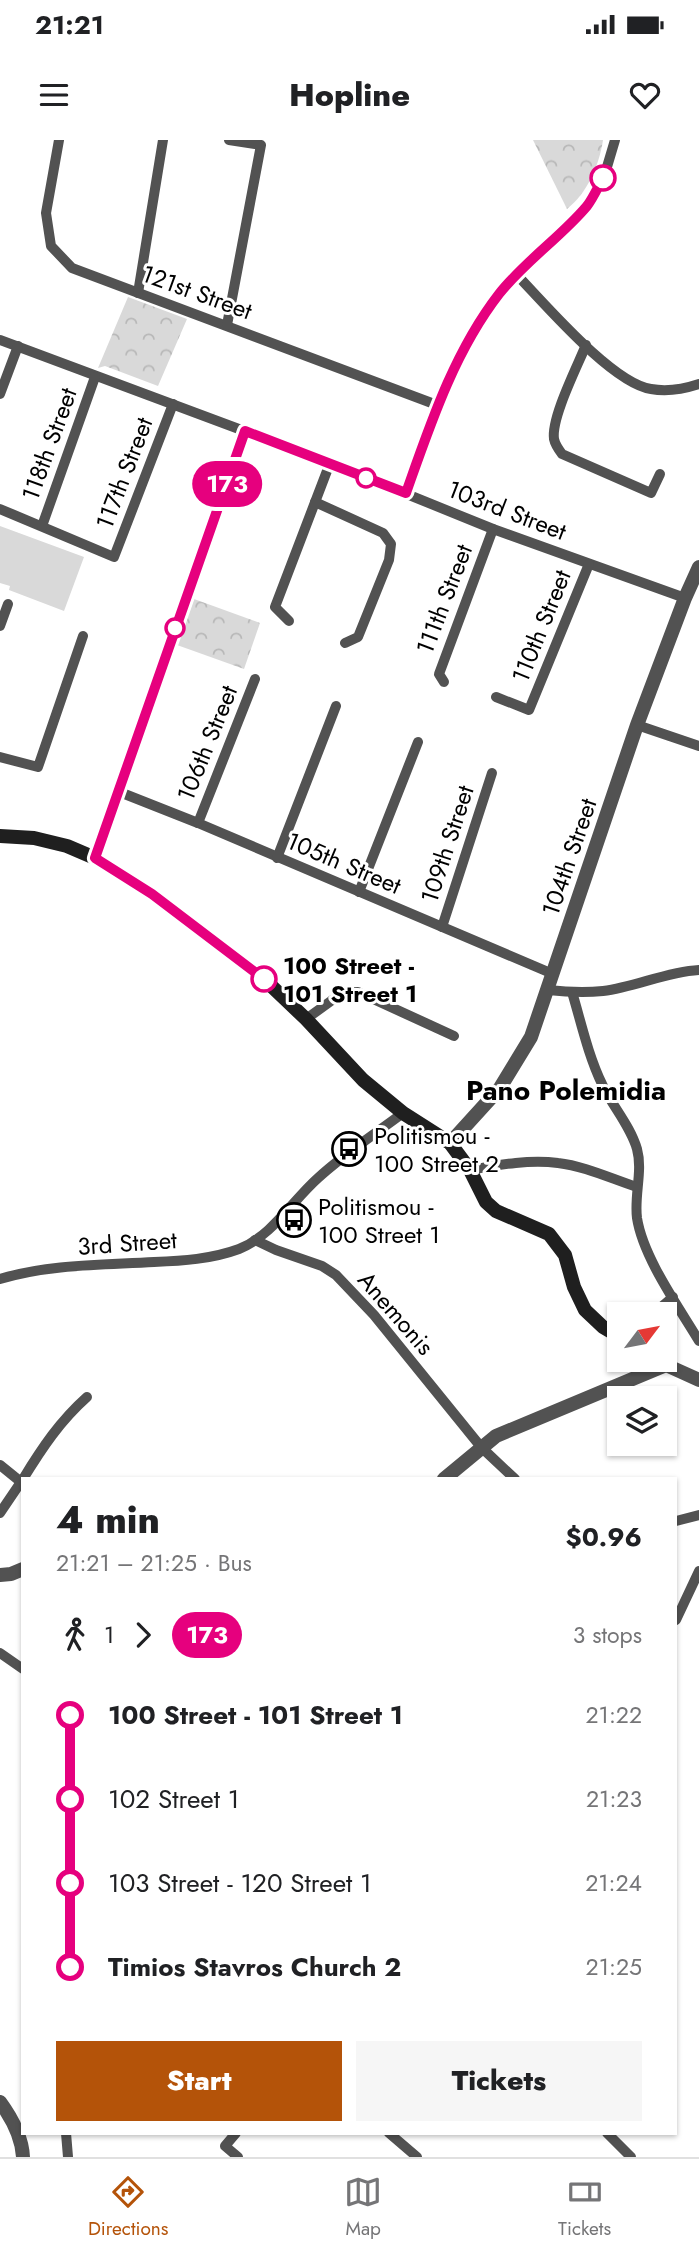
<!DOCTYPE html>
<html lang="en">
<head>
<meta charset="utf-8">
<style>
  :root { --surface:#fff; --page:#f6f6f6; --text:#202124; --muted:#757577; --line:#e0e0e0; --accent:#b45309 }
  body { margin:0; font-family:Jost,sans-serif; background:var(--page); color:var(--text); height:100vh; display:flex; flex-direction:column; font-size:26px; white-space:nowrap }
  * { box-sizing:border-box; margin:0 }
  p { font-size:23px; color:var(--muted) }
  .icon { flex:none; width:38px; height:38px; fill:none; stroke:currentColor; stroke-width:2; stroke-linecap:round; stroke-linejoin:round }
  .map { position:relative; flex:1; overflow:hidden }
  .sheet { position:absolute; left:21px; top:1337px; width:656px; height:658px; display:flex; flex-direction:column; background:var(--surface); border-radius:0px; box-shadow:0 2px 5px #0004 }
  .sheet>* { flex:none }
  .badge { padding:0 14px; border-radius:23px; font-size:24px; line-height:46px }
  .needle { width:46px; rotate:58deg }
  .fabs { position:absolute; left:607px; top:1162px; display:grid; gap:14px }
  .fabs a { display:grid; place-items:center; width:70px; height:70px; border-radius:0px; background:var(--surface); box-shadow:0 2px 5px #0004; font-size:35px }
  .map>.badge { position:absolute; translate:-50% -50%; box-shadow:0 0 0 4px #fff }
  .legs { display:flex; align-items:center; gap:10px; height:77px; padding:0 35px; font-size:23px }
  .legs p { margin-inline-start:auto }
  .overview { display:flex; align-items:center; justify-content:space-between; height:119px; padding:0 35px }
  h1 { font-size:38px; font-weight:800; line-height:52px }
  .cta { display:flex; gap:14px; margin-top:auto; padding:14px 35px }
  .cta a { flex:1; height:80px; border-radius:0px; background:var(--accent); color:#fff; font-size:28px; font-weight:800; line-height:80px; text-align:center }
  .cta a+a { background:var(--page); color:var(--text) }
  ul { padding:0 35px; list-style:none }
  li { display:flex; align-items:center; gap:24px; height:84px; font-size:26px }
  li i { display:grid; place-items:center; width:10px; height:100%; margin:0 9px; background:currentColor }
  li i::after { content:''; width:18px; height:18px; margin:-9px; border:5px solid; border-radius:50%; background:var(--surface) }
  li p { margin-inline-start:auto }
  li:first-child i { background:linear-gradient(#0000 50%,currentColor 0) }
  li:last-child i { background:linear-gradient(currentColor 50%,#0000 0) }
  .status { display:flex; justify-content:space-between; align-items:center; height:49px; padding:0 35px; background:var(--surface); direction:ltr }
  .status svg { height:19px; fill:currentColor }
  header { display:flex; justify-content:space-between; align-items:center; height:91px; padding:0 35px; background:var(--surface); font-size:32px; font-weight:800 }
  .dock { display:flex; justify-content:space-around; align-items:center; height:98px; border-top:2px solid var(--line); background:var(--surface); font-size:19px; color:var(--muted) }
  .dock a { display:grid; justify-items:center; gap:4px }
  .dock .selected { color:var(--accent) }
  .map>svg:first-child { display:block }
  .park { fill:url(#park-crowns) }
  .pitch { fill:#d9d9d9 }
  .lines { fill:none; stroke-linecap:round; stroke-linejoin:round }
  .minor { stroke:#525252; stroke-width:10 }
  .tertiary { stroke:#525252; stroke-width:14 }
  .secondary { stroke:#1f1f1f; stroke-width:14 }
  .line-1-casing { stroke:#fff; stroke-width:16 }
  .line-1 { stroke:#e6007e; stroke-width:10 }
  .stop-1-dot { fill:#fff; stroke:#e6007e; stroke-width:3.5 }
  .labels { text-anchor:middle; dominant-baseline:central; stroke-width:6; stroke-linejoin:round; paint-order:stroke }
  .street-label { font-size:24px; fill:#000; stroke:#fff }
  .stop-label { font-size:24px; font-weight:bold; fill:#000; stroke:#fff; text-anchor:start }
  .poi-label { font-size:24px; fill:#000; stroke:#fff; text-anchor:start }
  .quarter-label { font-size:28px; font-weight:bold; fill:#000; stroke:#fff }
</style>
</head>
<body>
<div class="status"><b>21:21</b><svg viewBox="0 0 49 12"><path d="M0 12V9h3v3zM5 12V6h3v6zM10 12V3h3v9zM15 12V0h3v12zM26 1h20v11H26zM47 4h2v5h-2z"/></svg></div>
<header><svg class="icon" aria-label="menu" viewBox="0 0 24 24"><path d="M4 6h16M4 12h16M4 18h16"/></svg>Hopline<svg class="icon" aria-label="heart" viewBox="0 0 24 24"><path d="M12 20l-8-8c-3-5 5-10 8-4 3-6 11-1 8 4z"/></svg></header>
<div class="map">
<svg width="699" height="2017" viewBox="0 0 699 2017">
  <defs>
    <pattern id="park-crowns" width="20" height="18" patternUnits="userSpaceOnUse" patternTransform="scale(1.75)"><rect width="20" height="18" fill="#d9d9d9"/><path d="M2 6a3 3 0 1 1 6 0M12 15a3 3 0 1 1 6 0" fill="none" stroke="#b8b8b8"/></pattern>
  </defs>
  <rect width="100%" height="100%" fill="#fff"/>
  <g class="park">
    <path d="M533,0H603C599,26 587,53 567,69Z"/>
    <polygon points="128,157 187,179 158,246 105,226 98,228"/>
    <polygon points="194,459 260,483 244,529 177,505"/>
  </g>
  <polygon class="pitch" points="0,386 84,417 64,471 9,450 10,446 0,443"/>
  <g class="lines">
    <g class="minor">
      <polyline points="59,0 46,73 51,106 72,128 437,265"/>
      <path d="M516,134C545,164 612,243 651,249C667,252 684,249 699,244"/>
      <polyline points="138,153 163,0"/>
      <polyline points="227,185 261,5 229,0"/>
      <polyline points="0,200 330,323 493,389 685,458"/>
      <path d="M586,205C577,227 551,278 554,299C555,304 559,310 562,314L651,353L660,334"/>
      <polyline points="0,254 18,206"/>
      <polyline points="406,353 437,265 476,188 499,154 516,134 587,66 604,37 615,0"/>
      <polyline points="315,362 383,393 391,404 389,420 358,497 345,503"/>
      <polyline points="0,369 114,417 173,264"/>
      <polyline points="42,386 95,237"/>
      <polyline points="289,481 275,467 330,323"/>
      <polyline points="0,486 8,464"/>
      <polyline points="444,542 439,534 493,389"/>
      <polyline points="496,557 529,570 589,424"/>
      <polyline points="637,585 699,606"/>
      <polyline points="0,617 38,627 83,496"/>
      <polyline points="117,651 198,683 553,834"/>
      <polyline points="198,683 255,539"/>
      <polyline points="95,718 245,291"/>
      <polyline points="277,718 336,566"/>
      <polyline points="359,752 418,602"/>
      <polyline points="442,787 492,633"/>
      <path d="M548,850C566,852 584,853 603,851C636,847 665,832 699,830"/>
      <path d="M572,852C581,882 588,915 602,944C612,966 630,985 637,1009C643,1031 634,1055 637,1078C643,1117 678,1166 699,1201"/>
      <polyline points="306,879 342,853 358,852 454,896"/>
      <path d="M470,1030C498,1025 529,1019 558,1023C585,1026 612,1039 637,1047"/>
      <polyline points="255,1100 276,1110 322,1126 336,1135 374,1175 481,1307 515,1339"/>
      <path d="M0,1139C49,1124 104,1125 154,1122C182,1121 212,1119 239,1109C272,1096 292,1061 318,1038C344,1014 375,994 403,973"/>
      <polyline points="653,1174 673,1157"/>
      <polyline points="0,1325 21,1342"/>
      <path d="M23,1339C42,1308 60,1281 87,1257"/>
      <polyline points="0,1373 23,1339"/>
      <polyline points="676,1381 699,1375"/>
      <polyline points="676,1480 699,1431"/>
      <polyline points="0,1513 23,1529"/>
      <polyline points="66,1993 68,2017"/>
      <polyline points="236,1993 225,2006 238,2017"/>
      <polyline points="389,1993 417,2017"/>
      <polyline points="607,1993 631,2017"/>
    </g>
    <g class="tertiary">
      <polyline points="450,1003 500,948 531,897 637,585 685,458 699,427"/>
      <polyline points="444,1339 496,1296 666,1225 699,1240"/>
      <polyline points="0,1435 11,1434 23,1429"/>
      <path d="M0,1962C11,1977 22,1998 23,2017"/>
    </g>
    <g class="secondary">
      <polyline points="0,696 34,698 67,706 95,718 152,754 264,839 306,879 363,940 403,973 450,1003 470,1030 486,1062 496,1071 549,1094 565,1115 574,1147 585,1170 603,1187 620,1197"/>
      <polyline points="657,1220 666,1225"/>
    </g>
  </g>
  <g class="lines">
    <g class="line-1-casing">
      <path id="line-1" d="M264,839L152,754L95,718L245,291L406,353C430,285 454,212 499,154C525,121 561,97 587,66C593,58 598,47 603,38"/>
    </g>
    <use href="#line-1" class="line-1"/>
  </g>
  <defs>
    <g id="bus-ring" transform="scale(1.75)"><circle r="9.5" fill="#fff" stroke="#000" stroke-width="1.5"/><path d="M-5-6H5V4H4V6H2V4H-2V6H-4V4H-5ZM-3.5-4V0h7V-4ZM-3.5 1.2v1.5H-2V1.2ZM2 1.2v1.5H3.5V1.2Z" fill="#000"/></g>
  </defs>
  <g fill-rule="evenodd">
    <use href="#bus-ring" x="349" y="1009"/>
    <use href="#bus-ring" x="294" y="1080"/>
  </g>
  <g class="stop-1-dot">
    <circle cx="603" cy="38" r="12"/>
    <circle cx="366" cy="338" r="9"/>
    <circle cx="175" cy="488" r="9"/>
    <circle cx="264" cy="839" r="12"/>
  </g>
  <g class="labels">
    <g class="street-label">
      <text transform="translate(197 152) rotate(20)">121st Street</text>
      <text transform="translate(49 304) rotate(-70)">118th Street</text>
      <text transform="translate(124 333) rotate(-69)">117th Street</text>
      <text transform="translate(507 370) rotate(21)">103rd Street</text>
      <text transform="translate(444 459) rotate(-69)">111th Street</text>
      <text transform="translate(541 486) rotate(-68)">110th Street</text>
      <text transform="translate(207 603) rotate(-68)">106th Street</text>
      <text transform="translate(447 704) rotate(-72)">109th Street</text>
      <text transform="translate(569 717) rotate(-71)">104th Street</text>
      <text transform="translate(344 723) rotate(23)">105th Street</text>
      <text transform="translate(127 1103) rotate(-4)">3rd Street</text>
      <text transform="translate(396 1173) rotate(49)">Anemonis</text>
    </g>
    <g class="stop-label">
      <text x="283" y="825">100 Street -<tspan x="283" dy="28">101 Street 1</tspan></text>
    </g>
    <g class="poi-label">
      <text x="374" y="995">Politismou -<tspan x="374" dy="28">100 Street 2</tspan></text>
      <text x="318" y="1066">Politismou -<tspan x="318" dy="28">100 Street 1</tspan></text>
    </g>
    <g class="quarter-label">
      <text x="566" y="950">Pano Polemidia</text>
    </g>
  </g>
</svg>
<div class="fabs">
<a><svg class="needle" viewBox="-14 -14 28 28"><path d="M0-13l5 13h-10z" fill="#e53935"/><path d="M0 13l5-13h-10z" fill="#757577"/></svg></a>
<a><svg class="icon" aria-label="layers" viewBox="0 0 24 24"><path d="M12 4l9 5-9 5-9-5zM3 14l9 5 9-5"/></svg></a>
</div>
<b class="badge" style="left:227px;top:344px;background:#e6007e;color:#fff">173</b>
<section class="sheet">
<div class="overview"><div><h1>4 min</h1><p>21:21 – 21:25 · Bus</p></div><b>$0.96</b></div>
<div class="legs"><svg class="icon" aria-label="walk" viewBox="0 0 24 24"><circle cx="13" cy="4" r="2"/><path d="M13 8l-2 6 4 7M11 14l-3 7M7 12l3-4h3l4 4"/></svg>1<svg class="icon" aria-label="forward" viewBox="0 0 24 24"><path d="M9 5l7 7-7 7"/></svg><b class="badge" style="background:#e6007e;color:#fff">173</b><p>3 stops</p></div>
<ul>
<li><i style="color:#e6007e"></i><b>100 Street - 101 Street 1</b><p>21:22</p></li>
<li><i style="color:#e6007e"></i><span>102 Street 1</span><p>21:23</p></li>
<li><i style="color:#e6007e"></i><span>103 Street - 120 Street 1</span><p>21:24</p></li>
<li><i style="color:#e6007e"></i><b>Timios Stavros Church 2</b><p>21:25</p></li>
</ul>
<div class="cta"><a>Start</a><a>Tickets</a></div>
</section>
</div>
<nav class="dock">
<a class="selected"><svg class="icon" aria-label="directions" viewBox="0 0 24 24"><path d="M12 3l9 9-9 9-9-9zM9 14v-3h6M13 9l2 2-2 2"/></svg>Directions</a>
<a><svg class="icon" aria-label="map" viewBox="0 0 24 24"><path d="M3 6l6-2 6 2 6-2v14l-6 2-6-2-6 2zM9 4v14M15 6v14"/></svg>Map</a>
<a><svg class="icon" aria-label="tickets" viewBox="0 0 24 24"><path d="M3 7h18v10H3zM15 7v10"/></svg>Tickets</a>
</nav>
</body>
</html>
